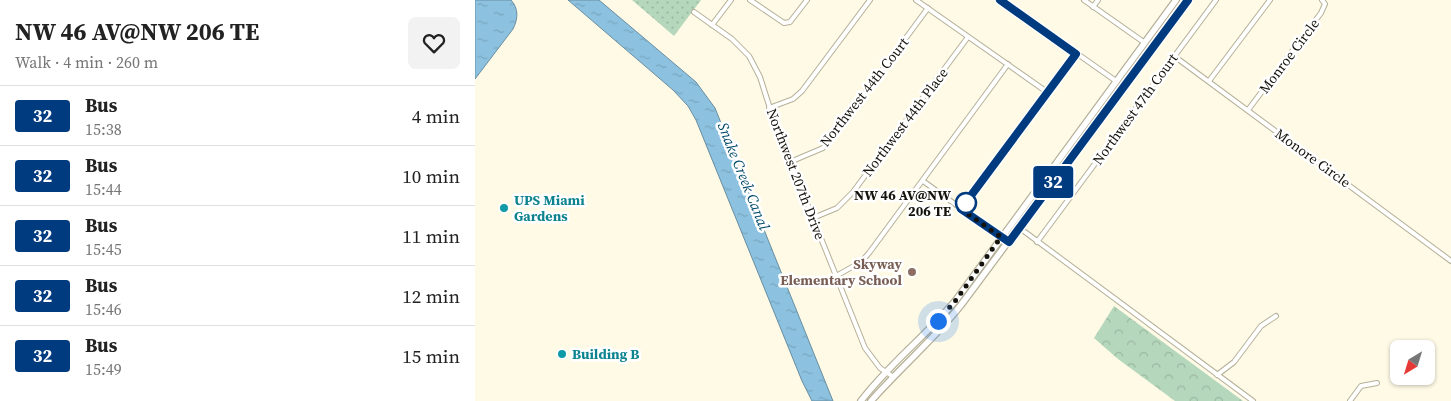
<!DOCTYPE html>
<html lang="en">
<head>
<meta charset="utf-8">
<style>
  :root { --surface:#fff; --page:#f2f2f2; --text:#222; --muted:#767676; --line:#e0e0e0 }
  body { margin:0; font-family:"Source Serif 4",serif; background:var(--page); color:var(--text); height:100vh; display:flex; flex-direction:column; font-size:19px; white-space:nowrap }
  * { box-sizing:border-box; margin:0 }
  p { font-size:16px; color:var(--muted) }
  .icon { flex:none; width:28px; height:28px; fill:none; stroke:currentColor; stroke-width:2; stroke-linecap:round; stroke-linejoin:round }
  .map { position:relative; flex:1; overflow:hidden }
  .panel { display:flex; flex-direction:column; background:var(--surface); width:475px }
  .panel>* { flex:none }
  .badge { padding:0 10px; border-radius:4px; font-size:18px; line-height:32px }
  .needle { width:32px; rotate:218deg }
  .tools { position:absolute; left:915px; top:340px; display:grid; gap:10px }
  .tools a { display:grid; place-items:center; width:45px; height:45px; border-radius:8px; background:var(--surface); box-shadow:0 1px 4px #0004; font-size:25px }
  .you { position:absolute; width:25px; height:25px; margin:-12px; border:4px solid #fff; border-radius:50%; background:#1a73e8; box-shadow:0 0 0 8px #1a73e833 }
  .map>.badge { position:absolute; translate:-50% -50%; box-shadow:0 0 0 2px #fff }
  .round { display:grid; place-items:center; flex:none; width:52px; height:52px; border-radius:8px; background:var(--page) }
  .summary { display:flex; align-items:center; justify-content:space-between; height:85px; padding:0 15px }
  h1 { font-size:24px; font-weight:700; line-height:38px }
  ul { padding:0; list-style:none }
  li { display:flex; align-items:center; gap:15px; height:60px; padding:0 15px; border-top:1px solid var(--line) }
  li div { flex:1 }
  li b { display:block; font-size:19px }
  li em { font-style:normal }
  li .badge { min-width:55px; font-weight:700; text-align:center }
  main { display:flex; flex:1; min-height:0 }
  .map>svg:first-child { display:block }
  .grass { fill:url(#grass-dots) }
  .forest { fill:url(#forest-crowns) }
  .water { fill:url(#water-ripples); stroke:#688da0 }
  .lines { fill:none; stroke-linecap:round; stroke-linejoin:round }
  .street-casing { stroke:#b5b099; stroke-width:6 }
  .secondary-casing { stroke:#b5b099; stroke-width:8 }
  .street { stroke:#fff; stroke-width:4 }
  .secondary { stroke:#fff; stroke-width:5.5 }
  .line-casing { stroke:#fff; stroke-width:11 }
  .line { stroke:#003b80; stroke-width:8 }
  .walk { stroke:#14120a; stroke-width:5; stroke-dasharray:0 9 }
  .stop-dot { fill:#fff; stroke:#003b80; stroke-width:2.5 }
  .culture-dot { fill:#0f9aa8; stroke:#fff; stroke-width:2 }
  .education-dot { fill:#8d6e63; stroke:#fff; stroke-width:2 }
  .labels { text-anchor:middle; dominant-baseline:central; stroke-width:5; stroke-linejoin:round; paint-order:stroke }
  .street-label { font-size:14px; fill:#14120a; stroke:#fff }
  .stop-label { font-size:14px; font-weight:bold; fill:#14120a; stroke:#fff; text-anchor:end }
  .culture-label { font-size:14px; font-weight:bold; fill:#0d838f; stroke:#fff; text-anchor:start }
  .education-label { font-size:14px; font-weight:bold; fill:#785e54; stroke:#fff; text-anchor:end }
  .water-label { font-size:15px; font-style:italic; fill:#004967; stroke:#fff }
</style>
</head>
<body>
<main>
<section class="panel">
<div class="summary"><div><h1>NW 46 AV@NW 206 TE</h1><p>Walk · 4 min · 260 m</p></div><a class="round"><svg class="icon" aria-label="heart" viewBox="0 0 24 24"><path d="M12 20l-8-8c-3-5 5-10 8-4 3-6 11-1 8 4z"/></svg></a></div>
<ul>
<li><span class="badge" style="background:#003b80;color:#fff">32</span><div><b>Bus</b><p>15:38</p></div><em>4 min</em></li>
<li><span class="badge" style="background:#003b80;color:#fff">32</span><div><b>Bus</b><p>15:44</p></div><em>10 min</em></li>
<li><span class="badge" style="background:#003b80;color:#fff">32</span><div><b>Bus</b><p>15:45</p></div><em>11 min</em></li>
<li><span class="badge" style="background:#003b80;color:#fff">32</span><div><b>Bus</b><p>15:46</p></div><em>12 min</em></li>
<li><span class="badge" style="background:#003b80;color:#fff">32</span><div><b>Bus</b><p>15:49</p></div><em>15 min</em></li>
</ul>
</section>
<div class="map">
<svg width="976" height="401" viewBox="0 0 976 401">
  <defs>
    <pattern id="grass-dots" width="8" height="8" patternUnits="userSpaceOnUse" patternTransform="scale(1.25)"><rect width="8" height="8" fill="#b5d8bc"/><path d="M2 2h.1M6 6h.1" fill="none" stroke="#9bb8a0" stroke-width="1.8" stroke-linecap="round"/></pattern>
    <pattern id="forest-crowns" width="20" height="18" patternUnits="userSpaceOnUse" patternTransform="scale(1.25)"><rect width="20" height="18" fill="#b5d8bc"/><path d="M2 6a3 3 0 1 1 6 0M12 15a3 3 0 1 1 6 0" fill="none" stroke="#9bb8a0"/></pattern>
    <pattern id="water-ripples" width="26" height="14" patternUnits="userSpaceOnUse" patternTransform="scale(1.25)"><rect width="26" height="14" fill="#8cc2e0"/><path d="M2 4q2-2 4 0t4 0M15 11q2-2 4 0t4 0" fill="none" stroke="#78a6bf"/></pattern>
  </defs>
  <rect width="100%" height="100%" fill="#fefae6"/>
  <polygon class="grass" points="157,0 226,0 199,36"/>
  <polygon class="forest" points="639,306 768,401 700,401 643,359 619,338"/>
  <g class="water">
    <path d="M0,0H36C44,9 43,19 38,29L0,79Z"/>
    <polygon points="93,0 124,0 221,82 240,108 358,401 337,401 327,381 221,120 213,106 198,90"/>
  </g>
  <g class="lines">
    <g class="street-casing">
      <g id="street">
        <polyline points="275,0 309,23 315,22 332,0"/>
        <polyline points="441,0 572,92"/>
        <polyline points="526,0 641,81"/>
        <polyline points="609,0 670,43"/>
        <polyline points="618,7 623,0"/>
        <polyline points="219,12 257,39 274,56 285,77 299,121 390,348 405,368 417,376"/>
        <polyline points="237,25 256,0"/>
        <polyline points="699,56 976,261"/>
        <polyline points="734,81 795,0"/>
        <polyline points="294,108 318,99 327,91 395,0"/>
        <polyline points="773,110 846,13 850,4 847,0"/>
        <polyline points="315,162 348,148 357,138 453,8"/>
        <polyline points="448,181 527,238"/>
        <polyline points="486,209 601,54"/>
        <polyline points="338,218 362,208 378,192 493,37"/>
        <polyline points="550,232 778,401"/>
        <polyline points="562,242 741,0"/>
        <polyline points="361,276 386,262 394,253 533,64"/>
        <polyline points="742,375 759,362 786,326 801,316"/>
        <polyline points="875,401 886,386 902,383"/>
      </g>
    </g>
    <g class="secondary-casing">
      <g id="secondary">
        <path d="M386,401C414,364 451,336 481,300L701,0"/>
        <path d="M396,401C425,368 459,339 486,305L713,0"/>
      </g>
    </g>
    <use href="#street" class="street"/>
    <use href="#secondary" class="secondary"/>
  </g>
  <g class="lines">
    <g class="line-casing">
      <polyline id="line" points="525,0 601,54 486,209 534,242 713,0"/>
    </g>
    <use href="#line" class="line"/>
    <polyline class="walk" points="463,321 481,300 526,237 486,209 491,203"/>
  </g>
  <circle class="stop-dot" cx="491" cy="203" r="10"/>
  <g class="culture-dot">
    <circle cx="29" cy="208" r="5"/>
    <circle cx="87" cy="354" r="5"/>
  </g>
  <circle class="education-dot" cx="437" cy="272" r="5"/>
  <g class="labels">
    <g class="street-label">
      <text transform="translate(814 56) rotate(-53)">Monroe Circle</text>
      <text transform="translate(389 92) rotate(-52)">Northwest 44th Court</text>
      <text transform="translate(660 109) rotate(-54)">Northwest 47th Court</text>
      <text transform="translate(430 122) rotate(-53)">Northwest 44th Place</text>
      <text transform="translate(838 158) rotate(36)">Monore Circle</text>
      <text transform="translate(321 174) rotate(69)">Northwest 207th Drive</text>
    </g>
    <g class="stop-label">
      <text x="476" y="195">NW 46 AV@NW<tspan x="476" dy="16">206 TE</tspan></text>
    </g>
    <g class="culture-label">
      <text x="39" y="200">UPS Miami<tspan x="39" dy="16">Gardens</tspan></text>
      <text x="97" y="354">Building B</text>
    </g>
    <g class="education-label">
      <text x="427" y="264">Skyway<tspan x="427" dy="16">Elementary School</tspan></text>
    </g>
    <g class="water-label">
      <text transform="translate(269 176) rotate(68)">Snake Creek Canal</text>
    </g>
  </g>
</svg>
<div class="tools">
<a><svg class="needle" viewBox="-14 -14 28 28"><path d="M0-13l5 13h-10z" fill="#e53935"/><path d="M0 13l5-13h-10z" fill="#767676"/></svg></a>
</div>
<div class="you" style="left:463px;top:321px"></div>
<b class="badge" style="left:578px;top:182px;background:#003b80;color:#fff">32</b>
</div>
</main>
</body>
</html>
